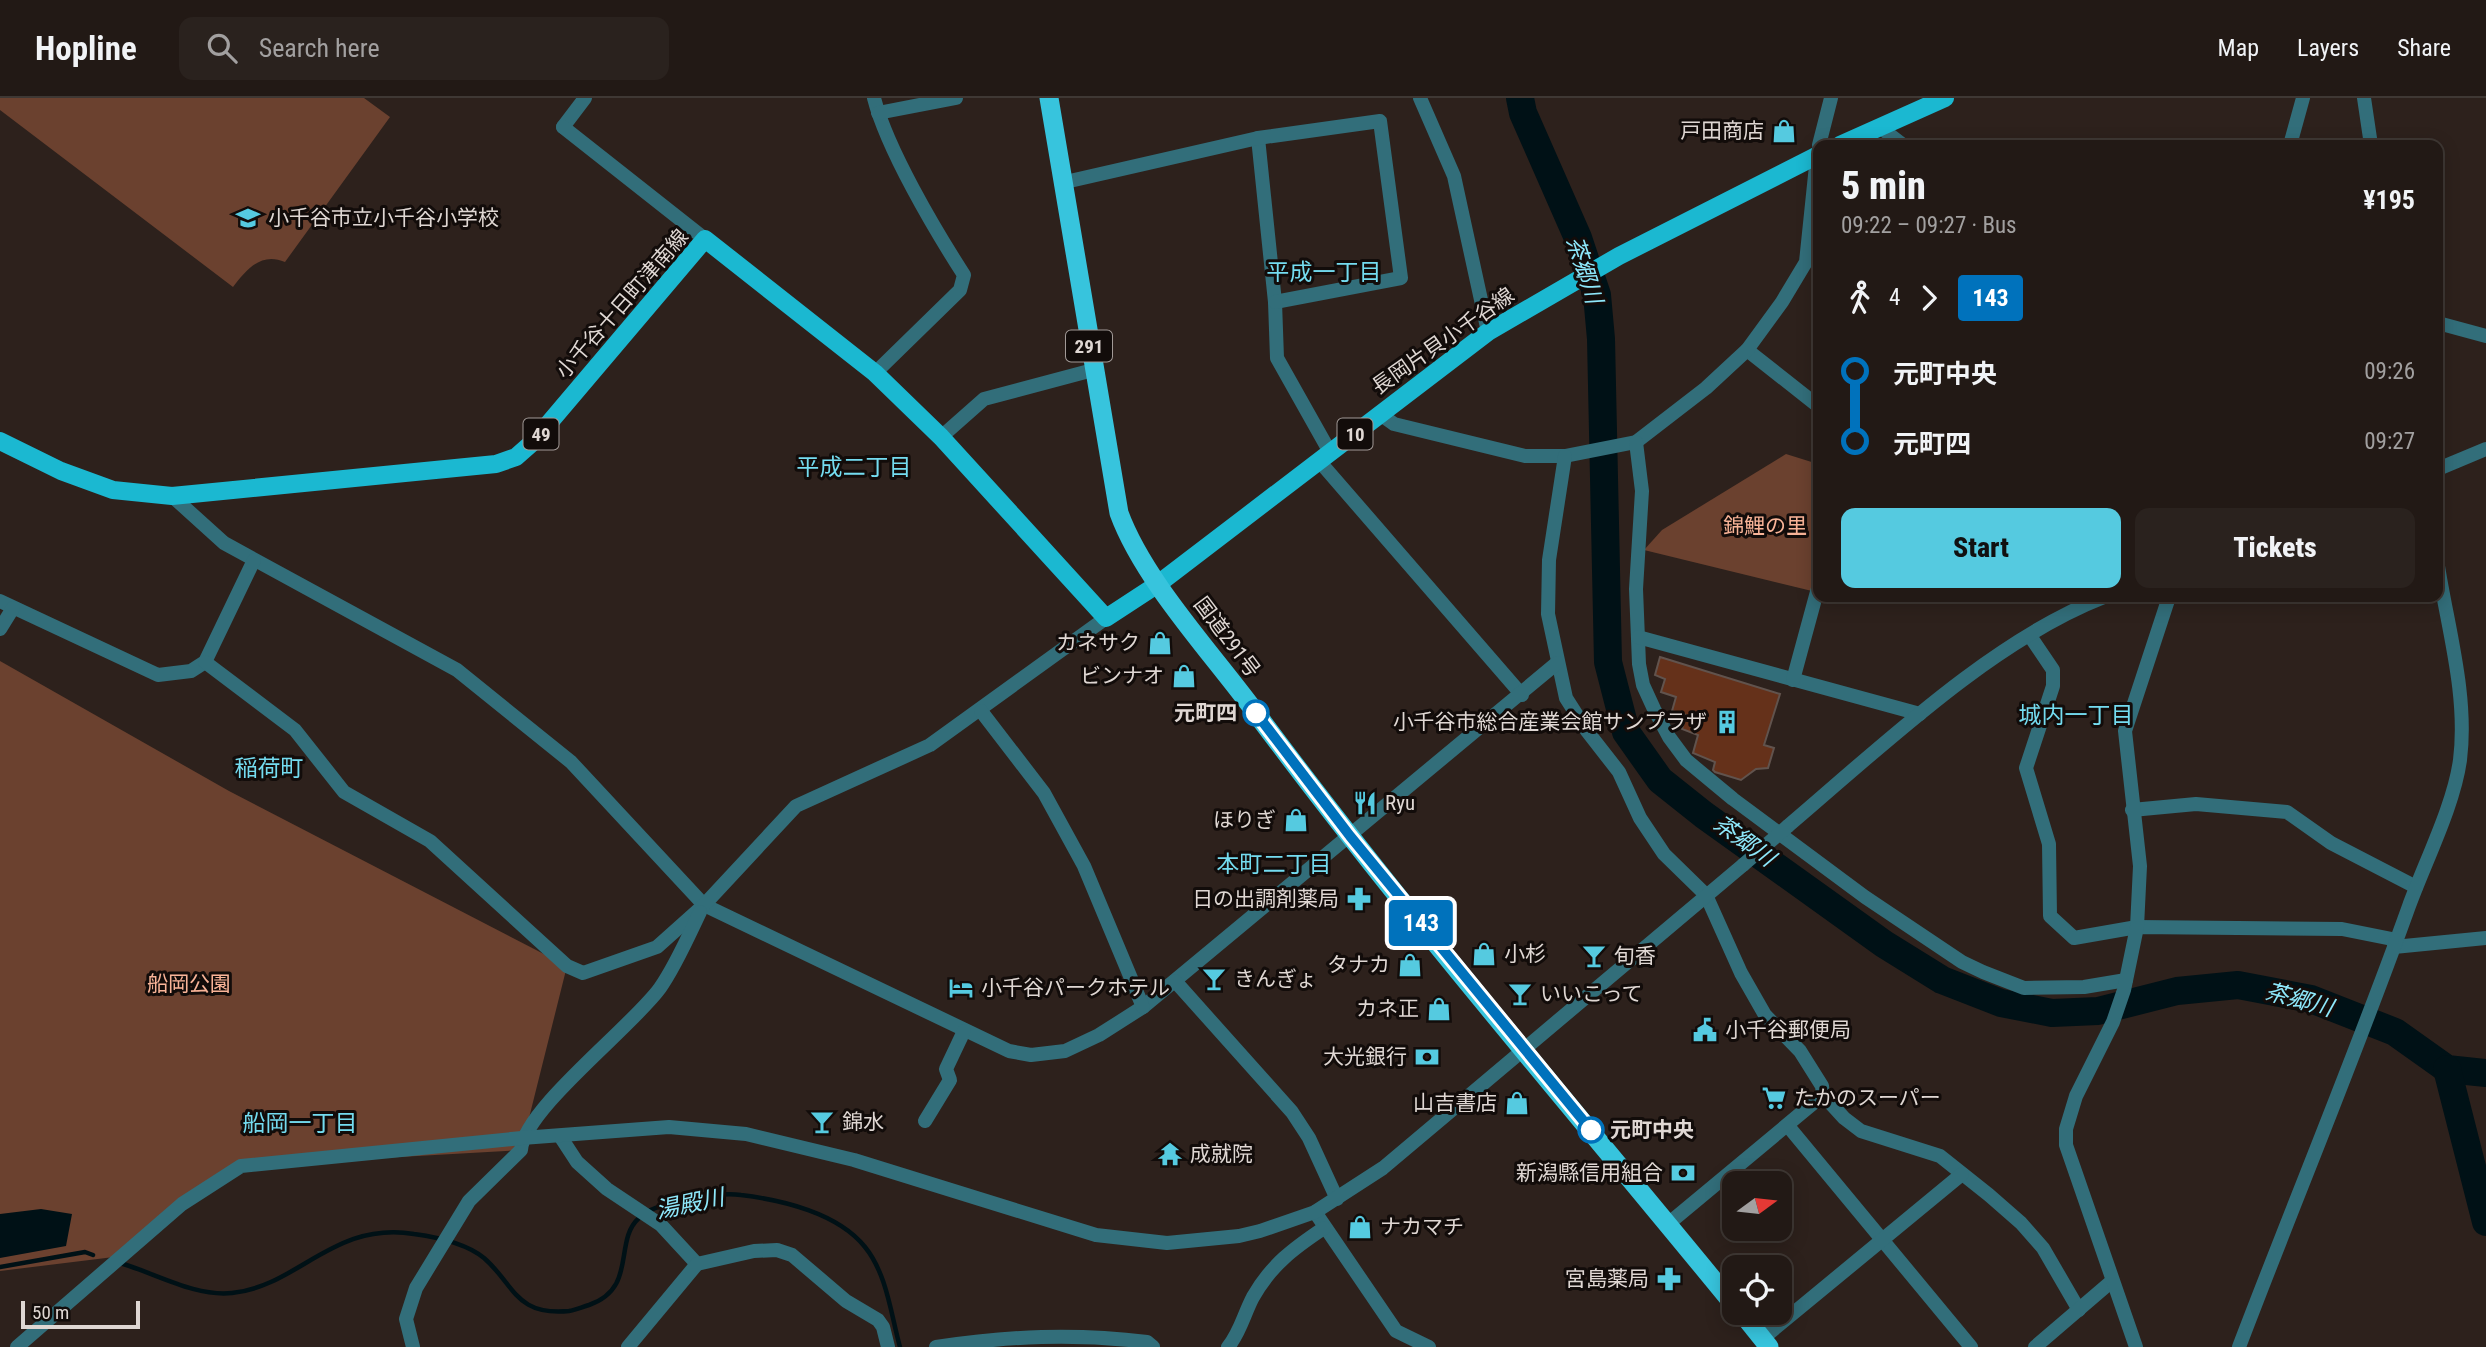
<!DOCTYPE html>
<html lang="en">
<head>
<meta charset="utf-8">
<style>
  :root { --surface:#221915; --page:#2a221e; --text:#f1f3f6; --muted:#a2a0a0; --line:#3f3834; --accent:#55cae0 }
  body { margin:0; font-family:"Roboto Condensed","Noto Sans JP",sans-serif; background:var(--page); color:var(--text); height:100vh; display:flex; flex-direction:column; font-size:26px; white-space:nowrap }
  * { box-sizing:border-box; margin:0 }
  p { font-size:23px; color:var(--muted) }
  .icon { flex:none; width:38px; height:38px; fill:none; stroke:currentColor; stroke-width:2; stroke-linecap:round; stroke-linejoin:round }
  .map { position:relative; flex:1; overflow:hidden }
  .details { position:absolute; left:1813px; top:42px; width:630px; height:462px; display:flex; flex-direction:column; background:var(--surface); border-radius:14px; box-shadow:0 4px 18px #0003,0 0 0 2px var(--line) }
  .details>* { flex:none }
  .badge { padding:0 14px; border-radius:5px; font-size:24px; line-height:46px }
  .needle { width:46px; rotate:75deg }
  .buttons { position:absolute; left:1722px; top:1073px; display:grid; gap:14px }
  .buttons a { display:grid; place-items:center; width:70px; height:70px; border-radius:14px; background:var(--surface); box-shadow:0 4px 18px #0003,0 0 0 2px var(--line); font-size:35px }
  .scale { position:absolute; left:21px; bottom:18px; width:119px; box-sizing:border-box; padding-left:7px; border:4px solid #dfd7d3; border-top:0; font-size:19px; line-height:24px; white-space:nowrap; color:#dfd7d3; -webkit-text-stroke:5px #120c0a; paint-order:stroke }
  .map>.badge { position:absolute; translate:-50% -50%; box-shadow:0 0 0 4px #fff }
  .legs { display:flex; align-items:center; gap:10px; height:77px; padding:0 28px; font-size:23px }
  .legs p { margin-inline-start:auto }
  .headline { display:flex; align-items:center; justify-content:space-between; height:119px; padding:0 28px }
  h1 { font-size:38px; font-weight:800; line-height:52px }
  .button { display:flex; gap:14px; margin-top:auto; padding:14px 28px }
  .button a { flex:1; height:80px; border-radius:14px; background:var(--accent); color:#111; font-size:28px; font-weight:800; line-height:80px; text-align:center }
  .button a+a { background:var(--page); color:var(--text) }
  ul { padding:0 28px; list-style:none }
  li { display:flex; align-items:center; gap:24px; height:70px; font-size:26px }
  li i { display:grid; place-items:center; width:10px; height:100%; margin:0 9px; background:currentColor }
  li i::after { content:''; width:18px; height:18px; margin:-9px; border:5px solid; border-radius:50%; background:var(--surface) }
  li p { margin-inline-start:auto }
  li:first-child i { background:linear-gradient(#0000 50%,currentColor 0) }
  li:last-child i { background:linear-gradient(currentColor 50%,#0000 0) }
  header { display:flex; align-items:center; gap:42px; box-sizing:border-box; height:98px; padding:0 35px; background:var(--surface); border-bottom:2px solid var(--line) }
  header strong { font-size:33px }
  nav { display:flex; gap:38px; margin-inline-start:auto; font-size:24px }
  .search { width:490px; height:63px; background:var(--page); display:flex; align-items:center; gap:18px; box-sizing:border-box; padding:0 24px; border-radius:14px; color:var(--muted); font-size:26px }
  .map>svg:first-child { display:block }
  .green { fill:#6b412f }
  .water { fill:#001116 }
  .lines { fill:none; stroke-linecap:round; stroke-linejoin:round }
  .stream { stroke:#001116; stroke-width:4.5 }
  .river { stroke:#001116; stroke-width:28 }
  .building { fill:#65311a; stroke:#61534d; stroke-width:2 }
  .minor { stroke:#326e7a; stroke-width:14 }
  .tertiary { stroke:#326e7a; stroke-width:14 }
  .primary { stroke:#1bb8d1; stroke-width:18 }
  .trunk { stroke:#37c4dd; stroke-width:19 }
  .tertiary-bridge { stroke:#326e7a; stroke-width:14 }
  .line-1-casing { stroke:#fff; stroke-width:16 }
  .line-1 { stroke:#0072bc; stroke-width:10 }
  .stop-1-dot { fill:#fff; stroke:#0072bc; stroke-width:3.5 }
  .labels { text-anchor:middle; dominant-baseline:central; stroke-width:6; stroke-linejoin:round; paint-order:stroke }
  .shield { fill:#120c0a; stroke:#a29a97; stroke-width:2 }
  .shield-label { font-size:19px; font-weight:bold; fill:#dfd7d3 }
  .poi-label { font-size:21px; fill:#dfd7d3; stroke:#120c0a; text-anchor:end }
  .street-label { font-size:21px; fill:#dfd7d3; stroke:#120c0a }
  .park-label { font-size:21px; fill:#f9b498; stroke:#120c0a }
  .stop-label { font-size:21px; font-weight:bold; fill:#dfd7d3; stroke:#120c0a; text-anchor:end }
  .water-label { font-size:23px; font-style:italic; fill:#8ee8fb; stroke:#120c0a }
  .neighbourhood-label { font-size:23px; fill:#74dcf0; stroke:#120c0a }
</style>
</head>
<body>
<header>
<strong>Hopline</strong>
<div class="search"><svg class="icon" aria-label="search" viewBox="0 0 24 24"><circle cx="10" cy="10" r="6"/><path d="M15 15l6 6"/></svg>Search here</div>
<nav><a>Map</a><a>Layers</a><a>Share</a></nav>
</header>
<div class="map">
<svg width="2486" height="1249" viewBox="0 0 2486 1249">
  <rect width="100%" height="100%" fill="#2d211c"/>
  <g class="green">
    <path d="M0,0H364L390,19L285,164C261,154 247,171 233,189L0,12Z"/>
    <polygon points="1786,356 1818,366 1818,471 1812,493 1644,452 1662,432"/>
    <polygon points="0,563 229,693 567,868 521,1052 241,1068 122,1158 0,1173"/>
  </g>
  <polygon class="water" points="41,1111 72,1116 66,1148 0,1160 0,1116"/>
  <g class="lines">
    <g class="stream">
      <path d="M120,1165C155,1175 195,1199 232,1195C299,1188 333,1123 414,1136C436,1139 467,1146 484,1160C515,1187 515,1218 569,1213C575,1212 582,1209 589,1207C638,1190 613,1143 639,1120C649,1110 665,1107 678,1104C697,1100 721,1094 741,1097C782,1102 838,1115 865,1149C887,1176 891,1217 900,1249"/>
      <polyline points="0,1169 85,1154 93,1157"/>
    </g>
    <g class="river">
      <polyline points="1520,0 1523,15 1578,140 1597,197 1601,241 1608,564 1626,634 1660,682 1704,717 1884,846 1942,882 2001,905 2052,915 2098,913 2177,893 2238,887 2311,901 2395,934 2447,971 2486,975"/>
      <polyline points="2447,971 2486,1124"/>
    </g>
  </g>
  <polygon class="building" points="1660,559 1780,596 1764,647 1774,650 1768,670 1756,671 1741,682 1715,674 1713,672 1715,664 1693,655 1698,637 1682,631 1686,617 1672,613 1676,599 1661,594 1665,581 1655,577"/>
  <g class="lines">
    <g class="minor">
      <path d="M874,0C887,51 935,132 964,177L960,192L875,275"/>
      <polyline points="1420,0 1454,78 1488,234"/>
      <polyline points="878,15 956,0"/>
      <polyline points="563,29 585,0"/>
      <polyline points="1881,30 1903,47"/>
      <polyline points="1258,40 1275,204 1277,260 1331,356"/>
      <polyline points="2290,47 2303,0"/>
      <polyline points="1061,85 1258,40 1380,23 1401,180 1275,204"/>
      <polyline points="2438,225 2486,238"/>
      <polyline points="1747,252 1818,308"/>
      <polyline points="1380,316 1394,326 1525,358 1565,358 1636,344 1706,290 1747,252 1782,204 1806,164 1817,58"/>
      <polyline points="1636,344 1642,393 1636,491 1639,566 1643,587 1654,611 1669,639 1686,662 1733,701 1865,799 1962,864 1983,874 2024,890 2084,889 2126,882"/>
      <polyline points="1565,358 1549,462 1548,516 1566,600 1587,633 1619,674 1640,720 1664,756 1706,797 1741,875 1765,917 1800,953 1822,988 1823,997 1844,1020 1861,1033 1940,1058 1989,1097 2021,1125 2043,1150 2079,1212"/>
      <polyline points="1320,364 1522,597"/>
      <polyline points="172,398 224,445 457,572 571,664 704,807 1009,953 1031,957 1065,953 1099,937 1143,909 1557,565"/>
      <polyline points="0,503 158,577 191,573 205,564 254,462"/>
      <polyline points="0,531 13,510"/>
      <polyline points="2030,538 2053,572 2053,588 2026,670 2049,746 2050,818 2074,840 2137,829 2342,831 2397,842"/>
      <polyline points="1638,539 1920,616"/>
      <polyline points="205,564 295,632 344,694 430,743 567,868 583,875 657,849 704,807 796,708 930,647 1106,520"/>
      <polyline points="1793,582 1818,490"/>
      <polyline points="981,613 1044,695 1084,768 1143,909"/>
      <polyline points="2132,712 2196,706 2287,714 2331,745 2416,789"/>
      <polyline points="2394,849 2486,840"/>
      <polyline points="1175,883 1292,1014 1309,1040 1337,1101"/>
      <polyline points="925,1023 950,982 946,971 964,933"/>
      <polyline points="1788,1028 1971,1249"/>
      <polyline points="560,1038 577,1064 607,1091 661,1127 697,1166"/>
      <polyline points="1315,1114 1396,1233 1429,1249"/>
      <polyline points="1762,1241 1962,1076"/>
      <path d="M413,1249L406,1221L416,1190L469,1103L521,1052C524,1011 632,929 660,890C676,867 688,839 700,814"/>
      <polyline points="628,1249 697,1166 754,1153 777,1152 792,1157 846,1203 878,1222 883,1229 888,1249"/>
      <path d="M936,1249C1009,1238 1074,1235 1147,1244L1153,1249"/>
      <path d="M1228,1249C1240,1235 1244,1216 1253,1199C1271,1167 1294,1150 1324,1130"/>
      <polyline points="2035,1249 2112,1183"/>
      <polyline points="2136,1249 2066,1047 2066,1031 2076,998 2113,924 2124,892 2137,829 2140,768 2125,633 2169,499"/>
    </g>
    <g class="tertiary">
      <polyline points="2364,0 2371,47"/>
      <polyline points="563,29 705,141"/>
      <polyline points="1819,47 1831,0"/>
      <polyline points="941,339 984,301 1093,272"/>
      <polyline points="2438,371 2486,351"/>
      <path d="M1788,728C1880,650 1991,543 2104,499"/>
      <polyline points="1668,1126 1823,997"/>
      <polyline points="17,1249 182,1106 241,1068 522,1040 669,1029 746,1036 854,1062 1096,1137 1167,1145 1239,1138 1260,1133 1315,1114 1383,1070 1743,767"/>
      <path d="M2239,1249C2295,1102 2356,956 2409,808C2425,764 2454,707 2460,662C2468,598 2448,531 2438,468"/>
    </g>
    <g class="primary">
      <polyline points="1840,47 1945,0"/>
      <polyline points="0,343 61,373 113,392 172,398 496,366 516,359 533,344 705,141 875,275 941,339 1106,520 1158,486 1488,234 1619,158 1818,57"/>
    </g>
    <g class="trunk">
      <path d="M1049,0L1119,415C1143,481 1210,553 1253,611C1405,816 1572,1009 1734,1207"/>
      <polyline points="1741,1214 1769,1249"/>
    </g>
    <polyline class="tertiary-bridge" points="1743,767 1788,728"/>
  </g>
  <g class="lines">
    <g class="line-1-casing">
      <polyline id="line-1" points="1256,615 1350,738 1591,1032"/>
    </g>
    <use href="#line-1" class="line-1"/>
  </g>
  <defs>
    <g id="shop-bare" transform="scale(1.89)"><path d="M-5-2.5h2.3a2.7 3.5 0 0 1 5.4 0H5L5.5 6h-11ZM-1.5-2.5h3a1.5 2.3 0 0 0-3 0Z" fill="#55cae0" stroke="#120c0a" stroke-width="2.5" paint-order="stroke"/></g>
    <g id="school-bare" transform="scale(1.89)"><path d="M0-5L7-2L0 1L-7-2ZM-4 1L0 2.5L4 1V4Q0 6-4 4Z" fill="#55cae0" stroke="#120c0a" stroke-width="2.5" paint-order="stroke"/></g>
    <g id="building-bare" transform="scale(1.89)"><path d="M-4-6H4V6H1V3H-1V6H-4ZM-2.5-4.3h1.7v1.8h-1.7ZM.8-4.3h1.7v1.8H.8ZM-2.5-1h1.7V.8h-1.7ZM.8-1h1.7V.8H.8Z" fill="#55cae0" stroke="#120c0a" stroke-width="2.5" paint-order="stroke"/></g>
    <g id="restaurant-bare" transform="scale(1.89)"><path d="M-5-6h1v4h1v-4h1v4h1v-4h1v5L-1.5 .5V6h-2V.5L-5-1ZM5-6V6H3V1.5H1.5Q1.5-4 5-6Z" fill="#55cae0" stroke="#120c0a" stroke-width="2.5" paint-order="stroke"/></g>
    <g id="pharmacy-bare" transform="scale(1.89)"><path d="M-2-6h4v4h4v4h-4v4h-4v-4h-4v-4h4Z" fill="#55cae0" stroke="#120c0a" stroke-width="2.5" paint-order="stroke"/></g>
    <g id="bar-bare" transform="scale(1.89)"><path d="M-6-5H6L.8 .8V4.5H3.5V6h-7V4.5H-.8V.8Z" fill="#55cae0" stroke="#120c0a" stroke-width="2.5" paint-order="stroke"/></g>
    <g id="hotel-bare" transform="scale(1.89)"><path d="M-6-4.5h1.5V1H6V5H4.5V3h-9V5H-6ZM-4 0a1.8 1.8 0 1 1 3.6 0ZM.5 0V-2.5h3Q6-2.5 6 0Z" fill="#55cae0" stroke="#120c0a" stroke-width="2.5" paint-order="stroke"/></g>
    <g id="civic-bare" transform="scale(1.89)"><path d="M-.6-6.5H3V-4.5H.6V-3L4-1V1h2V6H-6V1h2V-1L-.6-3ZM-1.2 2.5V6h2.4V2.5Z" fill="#55cae0" stroke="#120c0a" stroke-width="2.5" paint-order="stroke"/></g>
    <g id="bank-bare" transform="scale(1.89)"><path d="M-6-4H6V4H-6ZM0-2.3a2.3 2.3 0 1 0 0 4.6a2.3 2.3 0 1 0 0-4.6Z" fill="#55cae0" stroke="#120c0a" stroke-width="2.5" paint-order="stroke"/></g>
    <g id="supermarket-bare" transform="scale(1.89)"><path d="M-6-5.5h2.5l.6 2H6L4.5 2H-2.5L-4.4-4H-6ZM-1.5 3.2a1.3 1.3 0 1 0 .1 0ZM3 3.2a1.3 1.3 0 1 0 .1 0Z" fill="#55cae0" stroke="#120c0a" stroke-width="2.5" paint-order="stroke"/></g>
    <g id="temple-bare" transform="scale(1.89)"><path d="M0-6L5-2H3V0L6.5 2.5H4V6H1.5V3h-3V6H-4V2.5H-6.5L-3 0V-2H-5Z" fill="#55cae0" stroke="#120c0a" stroke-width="2.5" paint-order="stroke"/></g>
  </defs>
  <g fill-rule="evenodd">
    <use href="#shop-bare" x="1784" y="33"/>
    <use href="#school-bare" x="248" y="120"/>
    <use href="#shop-bare" x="1160" y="545"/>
    <use href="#shop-bare" x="1184" y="578"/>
    <use href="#building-bare" x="1727" y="624"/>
    <use href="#restaurant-bare" x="1365" y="705"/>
    <use href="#shop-bare" x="1296" y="722"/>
    <use href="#pharmacy-bare" x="1359" y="801"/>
    <use href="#shop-bare" x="1484" y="856"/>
    <use href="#bar-bare" x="1594" y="858"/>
    <use href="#shop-bare" x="1410" y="867"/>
    <use href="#bar-bare" x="1214" y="881"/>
    <use href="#hotel-bare" x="961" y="890"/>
    <use href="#bar-bare" x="1520" y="896"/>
    <use href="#shop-bare" x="1439" y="911"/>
    <use href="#civic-bare" x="1705" y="932"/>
    <use href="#bank-bare" x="1427" y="959"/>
    <use href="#supermarket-bare" x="1774" y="1000"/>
    <use href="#shop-bare" x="1517" y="1005"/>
    <use href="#bar-bare" x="822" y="1024"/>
    <use href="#temple-bare" x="1170" y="1056"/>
    <use href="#bank-bare" x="1683" y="1075"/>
    <use href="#shop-bare" x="1360" y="1129"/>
    <use href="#pharmacy-bare" x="1669" y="1181"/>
  </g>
  <g class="stop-1-dot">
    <circle cx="1256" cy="615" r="12"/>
    <circle cx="1591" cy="1032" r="12"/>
  </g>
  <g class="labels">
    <g class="shield">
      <rect x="1066" y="232.5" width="46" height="31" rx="5"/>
      <rect x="523.5" y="320.5" width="35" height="31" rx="5"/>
      <rect x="1337.5" y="320.5" width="35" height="31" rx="5"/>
    </g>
    <g class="shield-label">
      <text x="1089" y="248">291</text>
      <text x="541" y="336">49</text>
      <text x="1355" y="336">10</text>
    </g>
    <g class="poi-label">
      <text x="1764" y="33">戸田商店</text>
      <text x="268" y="120" text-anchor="start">小千谷市立小千谷小学校</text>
      <text x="1140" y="545">カネサク</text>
      <text x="1164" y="578">ビンナオ</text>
      <text x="1707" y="624">小千谷市総合産業会館サンプラザ</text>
      <text x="1385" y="705" text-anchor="start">Ryu</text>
      <text x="1276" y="722">ほりぎ</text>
      <text x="1339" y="801">日の出調剤薬局</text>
      <text x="1504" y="856" text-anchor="start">小杉</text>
      <text x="1614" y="858" text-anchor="start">旬香</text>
      <text x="1390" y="867">タナカ</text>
      <text x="1234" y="881" text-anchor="start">きんぎょ</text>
      <text x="981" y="890" text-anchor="start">小千谷パークホテル</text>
      <text x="1540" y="896" text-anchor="start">いいこって</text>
      <text x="1419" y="911">カネ正</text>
      <text x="1725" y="932" text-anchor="start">小千谷郵便局</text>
      <text x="1407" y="959">大光銀行</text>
      <text x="1794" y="1000" text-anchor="start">たかのスーパー</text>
      <text x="1497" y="1005">山吉書店</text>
      <text x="842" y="1024" text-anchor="start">錦水</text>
      <text x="1190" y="1056" text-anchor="start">成就院</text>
      <text x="1663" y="1075">新潟縣信用組合</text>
      <text x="1380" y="1129" text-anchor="start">ナカマチ</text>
      <text x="1649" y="1181">宮島薬局</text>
    </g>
    <g class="street-label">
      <text transform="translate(622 206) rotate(-49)">小千谷十日町津南線</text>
      <text transform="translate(1443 243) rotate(-35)">長岡片貝小千谷線</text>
      <text transform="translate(1227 539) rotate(53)">国道291号</text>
    </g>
    <g class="park-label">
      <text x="1765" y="428">錦鯉の里</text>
      <text x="189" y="886">船岡公園</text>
    </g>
    <g class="stop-label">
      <text x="1237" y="615">元町四</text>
      <text x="1610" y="1032" text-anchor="start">元町中央</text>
    </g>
    <g class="water-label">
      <text transform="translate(1584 172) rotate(72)">茶郷川</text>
      <text transform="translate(1744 743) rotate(36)">茶郷川</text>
      <text transform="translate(2299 902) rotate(15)">茶郷川</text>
      <text transform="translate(690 1106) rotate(-12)">湯殿川</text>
    </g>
    <g class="neighbourhood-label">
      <text x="1324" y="174">平成一丁目</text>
      <text x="854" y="369">平成二丁目</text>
      <text x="2076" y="617">城内一丁目</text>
      <text x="269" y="670">稲荷町</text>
      <text x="1274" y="766">本町二丁目</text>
      <text x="300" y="1025">船岡一丁目</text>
    </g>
  </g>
</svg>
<div class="buttons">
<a><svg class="needle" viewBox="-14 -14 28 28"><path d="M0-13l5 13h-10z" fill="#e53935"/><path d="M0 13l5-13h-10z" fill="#a2a0a0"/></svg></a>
<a><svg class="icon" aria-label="locate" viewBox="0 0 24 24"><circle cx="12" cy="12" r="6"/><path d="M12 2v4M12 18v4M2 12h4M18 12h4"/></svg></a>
</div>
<div class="scale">50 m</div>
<b class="badge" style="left:1421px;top:825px;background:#0072bc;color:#fff">143</b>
<section class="details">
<div class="headline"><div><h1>5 min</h1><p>09:22 – 09:27 · Bus</p></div><b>¥195</b></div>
<div class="legs"><svg class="icon" aria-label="walk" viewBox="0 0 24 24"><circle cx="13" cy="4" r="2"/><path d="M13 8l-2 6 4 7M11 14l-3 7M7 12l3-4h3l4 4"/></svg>4<svg class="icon" aria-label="forward" viewBox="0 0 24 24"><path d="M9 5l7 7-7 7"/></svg><b class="badge" style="background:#0072bc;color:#fff">143</b></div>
<ul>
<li><i style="color:#0072bc"></i><b>元町中央</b><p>09:26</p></li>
<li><i style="color:#0072bc"></i><b>元町四</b><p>09:27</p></li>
</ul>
<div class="button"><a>Start</a><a>Tickets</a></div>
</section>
</div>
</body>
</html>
